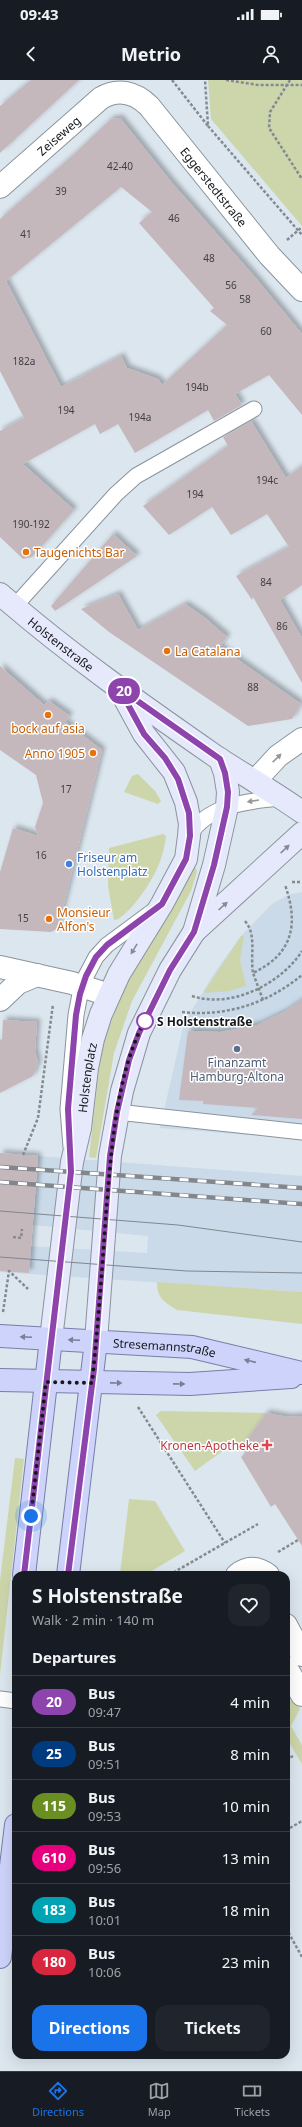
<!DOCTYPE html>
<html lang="en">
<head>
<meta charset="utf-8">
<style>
  :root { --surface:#171b24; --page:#20242c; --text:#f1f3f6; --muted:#9ea1a6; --line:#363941; --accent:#1a73e8 }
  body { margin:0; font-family:"Noto Sans",sans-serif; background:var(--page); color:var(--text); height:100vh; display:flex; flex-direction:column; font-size:15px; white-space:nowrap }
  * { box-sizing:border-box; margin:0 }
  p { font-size:13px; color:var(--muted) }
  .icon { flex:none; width:22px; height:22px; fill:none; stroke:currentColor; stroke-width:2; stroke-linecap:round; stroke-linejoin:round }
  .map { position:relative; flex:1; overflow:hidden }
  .details { position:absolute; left:12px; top:1491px; width:278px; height:488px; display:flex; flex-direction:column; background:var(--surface); border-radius:12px; box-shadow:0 4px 16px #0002 }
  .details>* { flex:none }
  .badge { padding:0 8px; border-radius:13px; font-size:14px; line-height:26px }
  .you { position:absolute; width:20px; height:20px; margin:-10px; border:3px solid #fff; border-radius:50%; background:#1a73e8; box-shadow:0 0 0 6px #1a73e833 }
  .map>.badge { position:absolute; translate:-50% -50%; box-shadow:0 0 0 2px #fff }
  h2 { padding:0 20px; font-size:15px; line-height:36px }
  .round { display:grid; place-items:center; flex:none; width:42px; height:42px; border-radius:12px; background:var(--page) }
  .head { display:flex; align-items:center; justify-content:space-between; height:68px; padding:0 20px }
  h1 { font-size:19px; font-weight:700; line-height:30px }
  .button { display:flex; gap:8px; margin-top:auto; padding:8px 20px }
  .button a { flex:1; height:46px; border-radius:12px; background:var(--accent); color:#fff; font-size:16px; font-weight:700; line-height:46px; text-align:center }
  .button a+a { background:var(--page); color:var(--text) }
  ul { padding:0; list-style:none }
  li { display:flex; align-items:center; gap:12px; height:52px; padding:0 20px; border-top:1px solid var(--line) }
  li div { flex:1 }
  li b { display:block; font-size:15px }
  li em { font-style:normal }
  li .badge { min-width:44px; font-weight:700; text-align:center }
  .status { display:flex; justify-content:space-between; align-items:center; height:28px; padding:0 20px; background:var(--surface); direction:ltr }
  .status svg { height:11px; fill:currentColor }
  header { display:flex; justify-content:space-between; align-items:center; height:52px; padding:0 20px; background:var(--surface); font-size:18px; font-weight:700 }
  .tabs { display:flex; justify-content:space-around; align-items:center; height:56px; border-top:1px solid var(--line); background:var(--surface); font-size:11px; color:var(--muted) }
  .tabs a { display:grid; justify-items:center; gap:2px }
  .tabs .current { color:var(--accent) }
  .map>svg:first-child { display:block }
  .built { fill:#cadae8 }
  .green { fill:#cdd6ab }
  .building { fill:#c5b8bd; fill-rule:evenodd; filter:url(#shadow) }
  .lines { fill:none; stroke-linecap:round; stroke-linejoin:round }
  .lane-casing { stroke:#8a949c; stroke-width:17 }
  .street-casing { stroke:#8a949c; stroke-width:24 }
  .secondary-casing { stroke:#8a949c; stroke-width:24 }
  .primary-casing { stroke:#767fa9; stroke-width:24 }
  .path { stroke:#838a90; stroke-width:2.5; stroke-dasharray:3 2; stroke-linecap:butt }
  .lane { stroke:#fff; stroke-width:15 }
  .street { stroke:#fff; stroke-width:22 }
  .secondary { stroke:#e6e9fc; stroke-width:22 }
  .primary { stroke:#cdd3fa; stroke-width:22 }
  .tram { stroke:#80878d; stroke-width:1 }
  .rail-casing { stroke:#80878d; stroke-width:4.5 }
  .rail { stroke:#fff; stroke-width:3; stroke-dasharray:9; stroke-linecap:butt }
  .oneway { fill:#969798 }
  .oneway2 { fill:#888b97 }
  .oneway3 { fill:#7a7f96 }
  .line-casing { stroke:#fff; stroke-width:9 }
  .line { stroke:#8e44ad; stroke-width:6 }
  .walk { stroke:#15181b; stroke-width:4; stroke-dasharray:0 7.2 }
  .food-dot { fill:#e8710a; stroke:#fff; stroke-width:1.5 }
  .shop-dot { fill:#3f7fe0; stroke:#fff; stroke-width:1.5 }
  .stop-dot { fill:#fff; stroke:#8e44ad; stroke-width:2 }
  .service-dot { fill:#5c6f8a; stroke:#fff; stroke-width:1.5 }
  .health-dot { fill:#e0444e; stroke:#fff; stroke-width:1.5 }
  .labels { text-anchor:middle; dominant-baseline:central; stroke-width:3; stroke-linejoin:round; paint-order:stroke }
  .number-label { font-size:10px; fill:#414044 }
  .street-label { font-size:12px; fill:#15181b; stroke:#fff }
  .food-label { font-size:12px; fill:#c56008; stroke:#fff; text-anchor:start }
  .shop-label { font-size:12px; fill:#366cbe; stroke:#fff; text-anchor:start }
  .stop-label { font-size:12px; font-weight:bold; fill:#15181b; stroke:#fff; text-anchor:start }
  .service-label { font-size:12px; fill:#4e5e75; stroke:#fff }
  .health-label { font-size:12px; fill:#be3a42; stroke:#fff; text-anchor:end }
</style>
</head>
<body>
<div class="status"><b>09:43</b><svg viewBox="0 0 49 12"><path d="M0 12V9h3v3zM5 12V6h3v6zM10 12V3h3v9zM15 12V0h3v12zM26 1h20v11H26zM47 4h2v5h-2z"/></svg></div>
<header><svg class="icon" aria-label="back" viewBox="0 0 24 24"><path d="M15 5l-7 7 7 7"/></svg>Metrio<svg class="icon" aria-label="person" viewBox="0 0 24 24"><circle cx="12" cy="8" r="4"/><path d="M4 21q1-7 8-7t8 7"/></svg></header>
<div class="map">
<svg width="302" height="1991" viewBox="0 0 302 1991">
  <defs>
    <filter id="shadow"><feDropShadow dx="3.5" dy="-3.5" stdDeviation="2" flood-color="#0004"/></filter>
  </defs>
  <rect width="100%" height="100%" fill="#dce6ef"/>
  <g class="built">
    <polygon points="302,812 302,1059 160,1048 184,943 215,892 241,856 272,824 288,815"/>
    <polygon points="38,1076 302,1096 302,1212 0,1192 0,1184 30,1166 147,1173 148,1156 33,1145"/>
  </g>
  <g class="green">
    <polygon points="208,0 302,0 302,146 211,39"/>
    <polygon points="138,694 155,711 161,721 158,724 124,712 132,696"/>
    <path d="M163,754L166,756C163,784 149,807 131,828C126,832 120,840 114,840L108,806L109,768Z"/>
    <polygon points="192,788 196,788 197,792 191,811 132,921 114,973 96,1078 89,1077 101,972 126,899"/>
    <polygon points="241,856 244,856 240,880 246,906 229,911 206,913 204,912"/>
    <path d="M157,1202L302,1212V1244L177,1230C164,1222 157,1218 157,1202Z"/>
    <polygon points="161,1331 266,1333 241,1368 231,1365 195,1391 156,1335"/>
    <polygon points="15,1378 24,1379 0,1595 0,1500"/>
    <polygon points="129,1419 155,1421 185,1471 145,1495 120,1494"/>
    <polygon points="295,1619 300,1629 291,1646 302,1665 302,1684 286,1657 286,1624"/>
  </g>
  <g class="building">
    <polygon points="31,0 79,0 0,73 0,26"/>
    <path d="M120,38L172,103L254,196L302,254V335L269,295L235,314L242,325L214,341L208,330L135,373L118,344L100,354L95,344L23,384L74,430L32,477L23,479L0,457V351L24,338L0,291V139L73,75L111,39ZM121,107L152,132L139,143L214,228L210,231L227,245L162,305L158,299L127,288L121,276L61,307L6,201Z"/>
    <polygon points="251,341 286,398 302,386 302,505 280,520 302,558 302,603 253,517 252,520 236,496 289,467 267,434 231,455 212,427 169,455 143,426 228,366 223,357"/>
    <polygon points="113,454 137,476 55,531 51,526"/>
    <polygon points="118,514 138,550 185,524 204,537 227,557 220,567 301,624 292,639 248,646 109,552 81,529"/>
    <polygon points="0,586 44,625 49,621 70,636 65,642 102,670 58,848 51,852 0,849 0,792 13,748 38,756 35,747 43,723 36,695 0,670"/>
    <polygon points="302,920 302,1039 251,1035 258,1028 203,1024 203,1021 179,1020 188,951 220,952 257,945 284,932"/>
    <polygon points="3,940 37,942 35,971 38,983 33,996 0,1013 0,959 2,960"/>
    <polygon points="0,1073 38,1076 29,1193 0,1191"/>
    <polygon points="266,1333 288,1337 302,1336 302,1466 275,1424 271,1427 241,1377 245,1373 241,1368"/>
  </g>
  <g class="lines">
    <g class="lane-casing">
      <g id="lane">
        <polyline points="14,527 116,414 136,396 254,329"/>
        <path d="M189,756C207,725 248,721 280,718"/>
        <polyline points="117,1032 302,1052"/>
        <polyline points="71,1067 68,1029 76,935 80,914 86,896 96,877 107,865 153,831"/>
        <polyline points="0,1619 16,1621"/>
      </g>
    </g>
    <g class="street-casing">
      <g id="street">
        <path id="s1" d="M0,107L101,18C118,8 135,12 149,26L269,175L302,210"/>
        <polyline points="255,701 278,676 302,659"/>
        <polyline points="0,887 72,903 109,915"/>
        <polyline points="0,920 18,903 37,895"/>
        <path d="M237,1495C247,1487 257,1487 268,1495"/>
        <polyline points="286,1545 302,1575"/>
        <polyline points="286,1587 302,1615"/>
      </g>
    </g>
    <g class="secondary-casing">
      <g id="secondary">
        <path id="s2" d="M0,514C69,574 143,626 218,678C246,696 275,713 302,732"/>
        <polyline points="194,852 214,785 227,727 228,712 225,693 220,679"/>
        <path id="s3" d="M51,1259L72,1082L80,1048L87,988L93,959L101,934L119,894L162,824L186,779L189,756L190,744L186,722L174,692L144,654L119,608"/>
        <polyline points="96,1261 110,1076 122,1011 139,953 170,890 194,852 302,753"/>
      </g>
    </g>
    <g class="primary-casing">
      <g id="primary">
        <path id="s4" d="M0,1256L192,1267L302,1293"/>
        <polyline points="0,1300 190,1304 291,1297"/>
        <polyline points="24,1495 51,1259"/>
        <polyline points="68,1495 96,1261"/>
        <polyline points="0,1877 16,1745"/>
      </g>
    </g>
    <g class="path">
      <polyline points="172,0 208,46 205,0"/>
      <polyline points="226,0 258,5 302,5"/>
      <polyline points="290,0 270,32 269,48 302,99"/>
      <polyline points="208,46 302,155"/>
      <polyline points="287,160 302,147"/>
      <polyline points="292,802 302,802"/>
      <path d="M245,841C257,855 250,875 253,893"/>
      <path d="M192,916C231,929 281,904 302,871"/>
      <path d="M263,920L253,893C293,874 299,844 285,805"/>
      <path d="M182,932C227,937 268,923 302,895"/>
      <polyline points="23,1075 38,1038 53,924"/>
      <polyline points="13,1157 21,1158 22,1149"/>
      <polyline points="3,1232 9,1191 28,1209"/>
      <polyline points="138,1327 225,1463"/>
      <polyline points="278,1472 298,1460"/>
      <polyline points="169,1495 258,1444"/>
      <polyline points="286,1680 293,1676"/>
      <polyline points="290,1748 302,1741"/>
      <polyline points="286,1848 302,1877"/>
    </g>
    <use href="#lane" class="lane"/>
    <use href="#street" class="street"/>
    <use href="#secondary" class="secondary"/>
    <use href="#primary" class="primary"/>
    <g class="tram">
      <polyline points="0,1131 178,1145 302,1162"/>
      <polyline points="0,1177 187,1191 302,1193"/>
    </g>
    <g class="rail-casing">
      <g id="rail">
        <polyline points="0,1087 302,1108"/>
        <polyline points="0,1102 302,1124"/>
      </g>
    </g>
    <use href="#rail" class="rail"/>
  </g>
  <defs><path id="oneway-solid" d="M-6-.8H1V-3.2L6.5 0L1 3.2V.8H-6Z"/></defs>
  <g class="oneway">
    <use href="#oneway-solid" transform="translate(277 678) rotate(-44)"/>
    <use href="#oneway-solid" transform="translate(253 721) rotate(171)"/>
  </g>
  <g class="oneway2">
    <use href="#oneway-solid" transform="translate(285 769) rotate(-43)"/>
    <use href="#oneway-solid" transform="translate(223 826) rotate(-42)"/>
    <use href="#oneway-solid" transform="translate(134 869) rotate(121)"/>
  </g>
  <g class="oneway3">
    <use href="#oneway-solid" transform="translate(26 1257) rotate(-177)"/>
    <use href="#oneway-solid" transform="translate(74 1260) rotate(-177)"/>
    <use href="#oneway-solid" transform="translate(250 1281) rotate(-167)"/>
    <use href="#oneway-solid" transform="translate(116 1303) rotate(1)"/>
    <use href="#oneway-solid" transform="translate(179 1304) rotate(1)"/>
  </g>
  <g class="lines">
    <g class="line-casing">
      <polyline id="line" points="24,1495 71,1092 68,1029 76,935 80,914 86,896 96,877 107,865 162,824 186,779 190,756 189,733 178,699 165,678 144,654 119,608 220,679 225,693 228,712 227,727 214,785 194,852 170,890 139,953 129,980 117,1032 110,1076 94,1289 68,1495"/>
    </g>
    <use href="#line" class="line"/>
    <path class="walk" d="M31,1436L46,1302L92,1303C98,1246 102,1190 106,1133C111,1074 116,992 145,941"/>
  </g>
  <g class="food-dot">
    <circle cx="26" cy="472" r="4"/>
    <circle cx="167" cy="571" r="4"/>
    <circle cx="48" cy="635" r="4"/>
    <circle cx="93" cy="673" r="4"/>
    <circle cx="49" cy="839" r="4"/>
  </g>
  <circle class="shop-dot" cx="69" cy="784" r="4"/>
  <circle class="stop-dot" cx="145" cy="941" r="8"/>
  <circle class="service-dot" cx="237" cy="969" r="4"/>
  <path class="health-dot" d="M265 1359h4v4h4v4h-4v4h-4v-4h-4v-4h4z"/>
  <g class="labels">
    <g class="number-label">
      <text x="120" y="86">42-40</text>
      <text x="61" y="111">39</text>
      <text x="174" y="138">46</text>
      <text x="26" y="154">41</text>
      <text x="209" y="178">48</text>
      <text x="231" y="205">56</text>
      <text x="245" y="219">58</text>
      <text x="266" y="251">60</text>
      <text x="24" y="281">182a</text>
      <text x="197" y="307">194b</text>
      <text x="66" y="330">194</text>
      <text x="140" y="337">194a</text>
      <text x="267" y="400">194c</text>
      <text x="195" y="414">194</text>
      <text x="31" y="444">190-192</text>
      <text x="266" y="502">84</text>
      <text x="282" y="546">86</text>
      <text x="253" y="607">88</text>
      <text x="66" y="709">17</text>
      <text x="41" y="775">16</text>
      <text x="23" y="838">15</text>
    </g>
    <g class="street-label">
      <text stroke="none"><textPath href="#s1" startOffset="78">Zeiseweg</textPath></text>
      <text stroke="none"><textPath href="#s1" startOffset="291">Eggerstedtstraße</textPath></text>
      <text stroke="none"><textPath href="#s2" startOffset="79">Holstenstraße</textPath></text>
      <text stroke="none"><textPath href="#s3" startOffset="264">Holstenplatz</textPath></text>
      <text stroke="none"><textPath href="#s4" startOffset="165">Stresemannstraße</textPath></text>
    </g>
    <g class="food-label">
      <text x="34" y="472">Taugenichts Bar</text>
      <text x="175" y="571">La Catalana</text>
      <text x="48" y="648" text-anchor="middle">bock auf asia</text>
      <text x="85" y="673" text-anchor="end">Anno 1905</text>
      <text x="57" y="832">Monsieur<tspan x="57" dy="14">Alfon's</tspan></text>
    </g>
    <g class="shop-label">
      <text x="77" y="777">Friseur am<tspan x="77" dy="14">Holstenplatz</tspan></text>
    </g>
    <g class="stop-label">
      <text x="157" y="941">S Holstenstraße</text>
    </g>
    <g class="service-label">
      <text x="237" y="982">Finanzamt<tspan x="237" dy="14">Hamburg-Altona</tspan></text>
    </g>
    <g class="health-label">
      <text x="259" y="1365">Kronen-Apotheke</text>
    </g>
  </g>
</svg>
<div class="you" style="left:31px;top:1436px"></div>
<b class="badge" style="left:124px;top:611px;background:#8e44ad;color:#fff">20</b>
<section class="details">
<div class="head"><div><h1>S Holstenstraße</h1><p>Walk · 2 min · 140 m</p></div><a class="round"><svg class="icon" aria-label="heart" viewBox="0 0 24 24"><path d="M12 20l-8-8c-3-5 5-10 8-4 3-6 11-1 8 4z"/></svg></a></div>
<h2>Departures</h2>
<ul>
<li><span class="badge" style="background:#8e44ad;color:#fff">20</span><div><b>Bus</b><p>09:47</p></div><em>4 min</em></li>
<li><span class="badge" style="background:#003b80;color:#fff">25</span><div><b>Bus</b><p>09:51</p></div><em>8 min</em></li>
<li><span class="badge" style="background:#6b8e23;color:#fff">115</span><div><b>Bus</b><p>09:53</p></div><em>10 min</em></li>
<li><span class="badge" style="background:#e6007e;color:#fff">610</span><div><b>Bus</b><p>09:56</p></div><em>13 min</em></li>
<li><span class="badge" style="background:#00a3b4;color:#fff">183</span><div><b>Bus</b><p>10:01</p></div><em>18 min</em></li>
<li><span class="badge" style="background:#d7263d;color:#fff">180</span><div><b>Bus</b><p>10:06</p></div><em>23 min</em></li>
</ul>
<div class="button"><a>Directions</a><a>Tickets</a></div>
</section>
</div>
<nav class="tabs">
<a class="current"><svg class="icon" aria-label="directions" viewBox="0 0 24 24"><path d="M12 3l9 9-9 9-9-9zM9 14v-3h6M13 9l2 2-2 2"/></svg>Directions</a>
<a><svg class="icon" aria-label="map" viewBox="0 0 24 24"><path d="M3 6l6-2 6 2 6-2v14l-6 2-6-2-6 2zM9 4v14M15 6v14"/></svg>Map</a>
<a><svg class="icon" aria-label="tickets" viewBox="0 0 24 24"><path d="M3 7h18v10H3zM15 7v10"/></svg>Tickets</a>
</nav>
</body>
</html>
